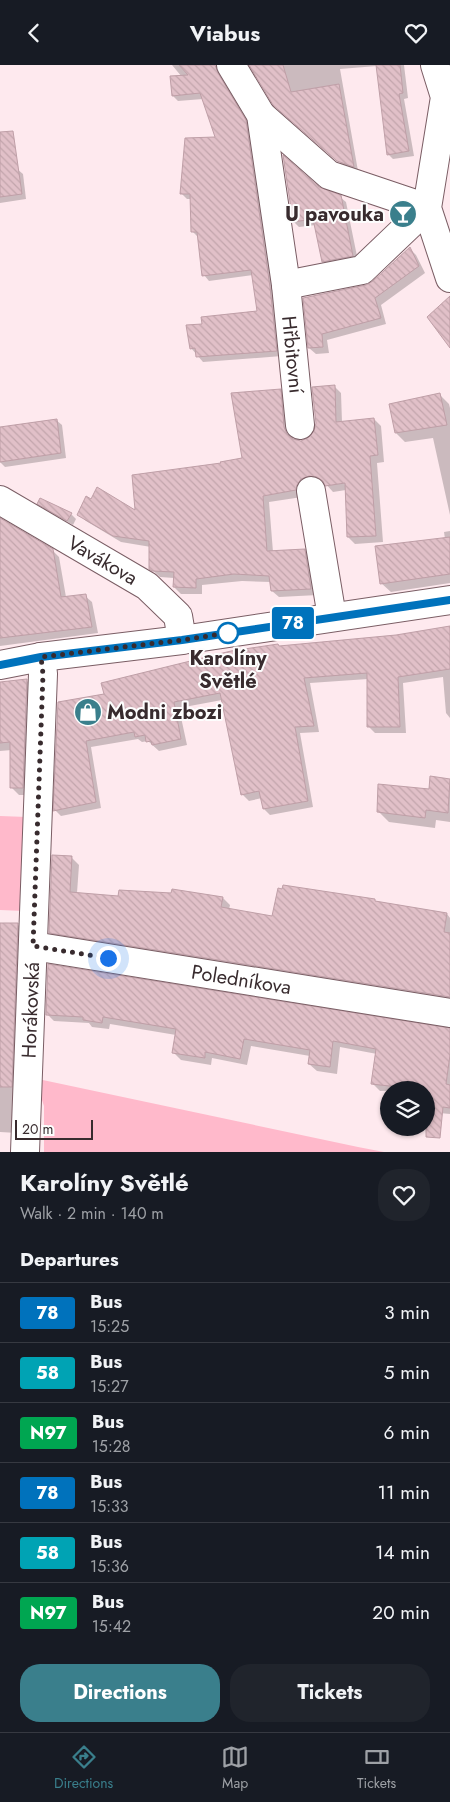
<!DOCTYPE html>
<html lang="en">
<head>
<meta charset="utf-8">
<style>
  :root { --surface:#171b24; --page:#20242c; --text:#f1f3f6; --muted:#9ea1a6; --line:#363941; --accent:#3a7f8c }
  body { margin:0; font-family:Jost,sans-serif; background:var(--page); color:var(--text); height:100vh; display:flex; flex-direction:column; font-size:19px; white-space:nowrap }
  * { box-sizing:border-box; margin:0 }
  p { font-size:16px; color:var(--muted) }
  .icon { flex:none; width:28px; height:28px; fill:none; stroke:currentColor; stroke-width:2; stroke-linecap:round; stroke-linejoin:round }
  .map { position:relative; height:1087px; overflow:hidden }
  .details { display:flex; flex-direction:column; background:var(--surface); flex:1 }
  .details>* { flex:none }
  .badge { padding:0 10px; border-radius:4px; font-size:18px; line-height:32px }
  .controls { position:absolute; left:380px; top:1016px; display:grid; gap:10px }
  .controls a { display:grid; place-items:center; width:55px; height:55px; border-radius:50%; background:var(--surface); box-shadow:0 1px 4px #0004; font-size:25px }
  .scale { position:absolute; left:15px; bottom:12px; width:78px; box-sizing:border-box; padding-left:5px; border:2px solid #382b2e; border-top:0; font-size:14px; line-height:18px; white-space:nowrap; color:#382b2e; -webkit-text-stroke:4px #fdfdfd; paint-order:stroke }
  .you { position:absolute; width:25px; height:25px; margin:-12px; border:4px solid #fff; border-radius:50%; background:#1a73e8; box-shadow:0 0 0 8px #1a73e833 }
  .map>.badge { position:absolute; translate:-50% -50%; box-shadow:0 0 0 2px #fff }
  h2 { padding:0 20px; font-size:19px; line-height:45px }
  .round { display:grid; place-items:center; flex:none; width:52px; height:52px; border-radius:20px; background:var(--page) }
  .overview { display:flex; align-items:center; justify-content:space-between; height:85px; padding:0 20px }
  h1 { font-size:24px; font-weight:700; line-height:38px }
  .cta { display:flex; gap:10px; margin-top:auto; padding:10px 20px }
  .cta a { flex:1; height:58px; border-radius:20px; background:var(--accent); color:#fff; font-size:20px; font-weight:700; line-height:58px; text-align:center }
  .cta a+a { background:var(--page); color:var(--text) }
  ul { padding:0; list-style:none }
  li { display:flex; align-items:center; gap:15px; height:60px; padding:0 20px; border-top:1px solid var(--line) }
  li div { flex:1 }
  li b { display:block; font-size:19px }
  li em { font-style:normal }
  li .badge { min-width:55px; font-weight:700; text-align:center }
  header { display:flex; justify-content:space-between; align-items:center; height:65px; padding:0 20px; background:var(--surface); font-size:22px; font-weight:700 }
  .tabs { display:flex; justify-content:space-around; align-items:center; height:70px; border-top:1px solid var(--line); background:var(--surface); font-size:14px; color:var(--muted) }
  .tabs a { display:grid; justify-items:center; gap:2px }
  .tabs .on { color:var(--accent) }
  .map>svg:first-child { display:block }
  .garden { fill:#ffb9cb }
  .shadow { fill:#0003 }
  .building { fill:url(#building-back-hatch); stroke:#bf9fa7 }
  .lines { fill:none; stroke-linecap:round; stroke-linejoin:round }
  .street-casing { stroke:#7a5d64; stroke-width:30 }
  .secondary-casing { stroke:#7a5d64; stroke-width:30 }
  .street { stroke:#fff; stroke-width:28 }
  .secondary { stroke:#fff; stroke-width:28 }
  .line-casing { stroke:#fff; stroke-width:11 }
  .line { stroke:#0072bc; stroke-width:8 }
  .walk { stroke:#382b2e; stroke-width:5; stroke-dasharray:0 9 }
  .stop-dot { fill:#fff; stroke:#0072bc; stroke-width:2.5 }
  .labels { text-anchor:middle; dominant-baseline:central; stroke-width:4; stroke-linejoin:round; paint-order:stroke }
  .poi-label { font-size:20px; font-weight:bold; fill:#382b2e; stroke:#fdfdfd; text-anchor:end }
  .street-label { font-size:20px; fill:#382b2e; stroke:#fdfdfd }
  .stop-label { font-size:20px; font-weight:bold; fill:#382b2e; stroke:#fdfdfd }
</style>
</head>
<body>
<header><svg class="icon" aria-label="back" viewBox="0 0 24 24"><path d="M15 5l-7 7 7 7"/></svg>Viabus<svg class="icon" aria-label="heart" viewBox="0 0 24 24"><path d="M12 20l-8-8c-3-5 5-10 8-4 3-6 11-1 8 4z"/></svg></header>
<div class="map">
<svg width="450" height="1087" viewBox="0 0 450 1087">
  <defs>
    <pattern id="building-back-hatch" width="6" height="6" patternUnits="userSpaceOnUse" patternTransform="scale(1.25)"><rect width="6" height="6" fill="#e1c0c8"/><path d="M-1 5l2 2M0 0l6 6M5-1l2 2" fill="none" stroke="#c2a5ac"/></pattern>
  </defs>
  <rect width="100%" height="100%" fill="#fee9ee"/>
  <g class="garden">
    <polygon points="0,751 27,752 24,846 0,845"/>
    <polygon points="38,1014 358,1082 384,1087 44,1087 44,1041 37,1020"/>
  </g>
  <g class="shadow">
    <polygon points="172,0 222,0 220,6 223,15 251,62 282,291 203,297 191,283 203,260 259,247 253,210 209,216 204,210 198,172 192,166 191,134 187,134 181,128 216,73 203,34 178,36 173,31 182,12"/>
    <polygon points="251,0 404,0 408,33 404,34 414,91 393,94 388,89 377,1 340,4 358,106 344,101 280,45"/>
    <polygon points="284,93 318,123 340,132 346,137 358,196 329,202 323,196 316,160 299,162 294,157"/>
    <polygon points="17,104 23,109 26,134 0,138 0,106"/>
    <polygon points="410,184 416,190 425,208 381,240 386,259 327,275 329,288 316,289 309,283 366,221 374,217"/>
    <polygon points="334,321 341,328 342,357 374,354 381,361 384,397 377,398 383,477 355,479 348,472 346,425 333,427 325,418 316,417 302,432 269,437 273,487 304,485 311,492 318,530 279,532 272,526 271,517 242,516 202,520 202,529 181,529 174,522 174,513 160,512 150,503 151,482 121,477 86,456 79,449 92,435 136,447 222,399 243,394 280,325 287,332 291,370 293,376 301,377 309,374 316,366"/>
    <polygon points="440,330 449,339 450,343 450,450 433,373 405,377 396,368"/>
    <polygon points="56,355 62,360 66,393 5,402 0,397 0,363"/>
    <polygon points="39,438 71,449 76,454 73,460 44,444"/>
    <polygon points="0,455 52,485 59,492 66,532 85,531 92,537 98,568 0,581"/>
    <polygon points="450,466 450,518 391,527 381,518 445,474 444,467"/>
    <polygon points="450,562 450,653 446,648 443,612 403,618 406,668 375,668 369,662 368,614 310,618 319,667 300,668 313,742 270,750 264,744 262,733 249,736 242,729 222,635 179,643 187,680 159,686 148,676 142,677 138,674 91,682 101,743 61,751 55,745 105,630 280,582 396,571"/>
    <polygon points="26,615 34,623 30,730 19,730 11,722 12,685 0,686 0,618"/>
    <polygon points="431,713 450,715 450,757 436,755 435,763 389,757 378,746 430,725"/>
    <polygon points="71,792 79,800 77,828 119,832 223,833 230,840 229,845 273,852 374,835 378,838 447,849 450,853 450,938 58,875 50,867"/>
    <polygon points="0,859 17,859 24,866 17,1068 0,1067"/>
    <polygon points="47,949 450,964 450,1049 429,1047 426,1025 380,1026 372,1018 377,989 340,982 337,1009 317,1006 309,999 310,991 251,981 247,1000 212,993 211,1000 181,995 173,987 176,970 110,959 109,964 92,962 89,958 54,956"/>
  </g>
  <g class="building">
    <polygon points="179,0 215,0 218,8 246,55 270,222 277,286 196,292 195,283 190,284 186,260 202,259 201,252 257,246 251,205 202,211 197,167 191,167 190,129 180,129 185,73 215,72 200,28 172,31 170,11 188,10"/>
    <polygon points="249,0 283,0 291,27 339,19 354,102 337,96 273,40"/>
    <polygon points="376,0 400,0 403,28 399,29 409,86 387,90"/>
    <polygon points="13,66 22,129 0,132 0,67"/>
    <polygon points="283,90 319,122 341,130 353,191 322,197 313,154 293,157"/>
    <polygon points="410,182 419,201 375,233 381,253 322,269 323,282 308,283 303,233 366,220 373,216"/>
    <polygon points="450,231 450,283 427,252"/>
    <polygon points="335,320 336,357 374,353 378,390 370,391 376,471 347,472 345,418 325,421 323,416 317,412 309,411 301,414 297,420 296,425 263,431 267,486 305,484 311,524 271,526 269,511 234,509 196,514 196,523 173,522 174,507 152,506 149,504 149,476 113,471 77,450 86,431 91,434 97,422 135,445 132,410 221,398 220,397 242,393 231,328 281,324 284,362 287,369 293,374 301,376 309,372 314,366 316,358 312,322"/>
    <polygon points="440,328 447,360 395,368 389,339"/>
    <polygon points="57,354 61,388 0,397 0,362"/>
    <polygon points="40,433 72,448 67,456 37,439"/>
    <polygon points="0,453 53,484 61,532 86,529 92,562 0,573"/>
    <polygon points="450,472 450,509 380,519 375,481"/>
    <polygon points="450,561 450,604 398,612 400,662 367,662 367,608 304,613 314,661 295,662 308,736 263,744 259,726 241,730 220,628 174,637 181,674 152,680 151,676 146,677 145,670 135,672 134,667 86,676 96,737 53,746 58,637 104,629 101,618 231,586 278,579 279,581 396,570"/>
    <polygon points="27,614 23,723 10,723 10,677 0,678 0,617"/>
    <polygon points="430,711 450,714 448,748 426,745 425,753 377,747 378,719 429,724"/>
    <polygon points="52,790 72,791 70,827 118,831 119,825 171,828 172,824 223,832 221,842 272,851 278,823 282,824 283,820 375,834 375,836 447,848 444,867 450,868 450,932 49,868"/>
    <polygon points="0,858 18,858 12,1022 0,1022"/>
    <polygon points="48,899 450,963 450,990 446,1019 450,1020 450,1043 443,1042 440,1073 426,1072 426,1025 371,1019 376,984 333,976 330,1002 308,999 310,985 244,974 240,994 205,987 205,993 172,988 176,964 103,952 102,958 83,955 83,952 46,950"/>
  </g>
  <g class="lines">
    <g class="street-casing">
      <g id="street">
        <path id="s1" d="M231,0L261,50L286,220L300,360"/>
        <polyline points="435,0 445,32 427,143 450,213"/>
        <polyline points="261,50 329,110 427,143 362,205 286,220"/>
        <polyline points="311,426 332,552"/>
        <path id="s2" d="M0,435L147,521L178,551L182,575"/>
        <path id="s3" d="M33,881L450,948"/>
        <path id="s4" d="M25,1087L43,609L41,592"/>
      </g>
    </g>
    <g class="secondary-casing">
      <polyline id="secondary" points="0,600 41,592 182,575 450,535"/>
    </g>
    <use href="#street" class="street"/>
    <use href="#secondary" class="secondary"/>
  </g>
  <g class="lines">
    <g class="line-casing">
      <polyline id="line" points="0,600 41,592 182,575 450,535"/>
    </g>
    <use href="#line" class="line"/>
    <polyline class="walk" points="108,893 33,881 43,609 41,592 182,575 228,568"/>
  </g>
  <defs>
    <g id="bar-disc" transform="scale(1.4375)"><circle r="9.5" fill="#3a7f8c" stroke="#fdfdfd"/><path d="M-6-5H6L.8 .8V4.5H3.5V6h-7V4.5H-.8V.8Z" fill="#fff"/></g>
    <g id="shop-disc" transform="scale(1.4375)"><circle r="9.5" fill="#3a7f8c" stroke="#fdfdfd"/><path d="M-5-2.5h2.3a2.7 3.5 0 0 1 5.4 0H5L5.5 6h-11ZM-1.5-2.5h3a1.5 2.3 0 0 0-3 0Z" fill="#fff"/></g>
  </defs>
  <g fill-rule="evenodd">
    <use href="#bar-disc" x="403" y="149"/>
    <use href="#shop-disc" x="88" y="647"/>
  </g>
  <circle class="stop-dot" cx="228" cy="568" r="10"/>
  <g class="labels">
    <g class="poi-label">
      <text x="384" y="149">U pavouka</text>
      <text x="107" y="647" text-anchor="start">Modni zbozi</text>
    </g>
    <g class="street-label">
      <text stroke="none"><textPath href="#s1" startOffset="300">Hřbitovní</textPath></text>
      <text stroke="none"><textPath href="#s2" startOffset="119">Vavákova</textPath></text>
      <text stroke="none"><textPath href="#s3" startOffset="211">Poledníkova</textPath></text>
      <text stroke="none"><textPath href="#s4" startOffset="142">Horákovská</textPath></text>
    </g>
    <g class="stop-label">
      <text x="228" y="593">Karolíny<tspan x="228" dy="23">Světlé</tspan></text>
    </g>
  </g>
</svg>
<div class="controls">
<a><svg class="icon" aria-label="layers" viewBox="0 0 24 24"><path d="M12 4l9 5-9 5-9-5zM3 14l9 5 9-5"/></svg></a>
</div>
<div class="scale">20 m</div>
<div class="you" style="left:108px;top:893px"></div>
<b class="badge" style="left:293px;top:558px;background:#0072bc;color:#fff">78</b>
</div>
<section class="details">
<div class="overview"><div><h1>Karolíny Světlé</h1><p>Walk · 2 min · 140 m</p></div><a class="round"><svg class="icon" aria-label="heart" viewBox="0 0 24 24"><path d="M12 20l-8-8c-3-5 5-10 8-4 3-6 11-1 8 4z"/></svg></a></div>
<h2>Departures</h2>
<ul>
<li><span class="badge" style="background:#0072bc;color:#fff">78</span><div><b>Bus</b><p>15:25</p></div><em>3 min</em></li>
<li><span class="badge" style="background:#00a3b4;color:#fff">58</span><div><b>Bus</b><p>15:27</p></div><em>5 min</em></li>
<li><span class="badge" style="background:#00a651;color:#fff">N97</span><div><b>Bus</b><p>15:28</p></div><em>6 min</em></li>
<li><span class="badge" style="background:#0072bc;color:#fff">78</span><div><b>Bus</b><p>15:33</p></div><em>11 min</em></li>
<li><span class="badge" style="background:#00a3b4;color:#fff">58</span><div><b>Bus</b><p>15:36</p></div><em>14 min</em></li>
<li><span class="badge" style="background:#00a651;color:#fff">N97</span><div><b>Bus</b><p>15:42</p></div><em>20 min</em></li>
</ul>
<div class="cta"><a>Directions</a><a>Tickets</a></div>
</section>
<nav class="tabs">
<a class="on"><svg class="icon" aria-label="directions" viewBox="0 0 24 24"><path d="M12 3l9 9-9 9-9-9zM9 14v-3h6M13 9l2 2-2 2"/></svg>Directions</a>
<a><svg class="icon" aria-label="map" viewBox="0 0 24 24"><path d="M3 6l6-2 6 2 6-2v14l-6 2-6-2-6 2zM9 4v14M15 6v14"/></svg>Map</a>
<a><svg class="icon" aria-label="tickets" viewBox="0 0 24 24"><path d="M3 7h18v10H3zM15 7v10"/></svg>Tickets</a>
</nav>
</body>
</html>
